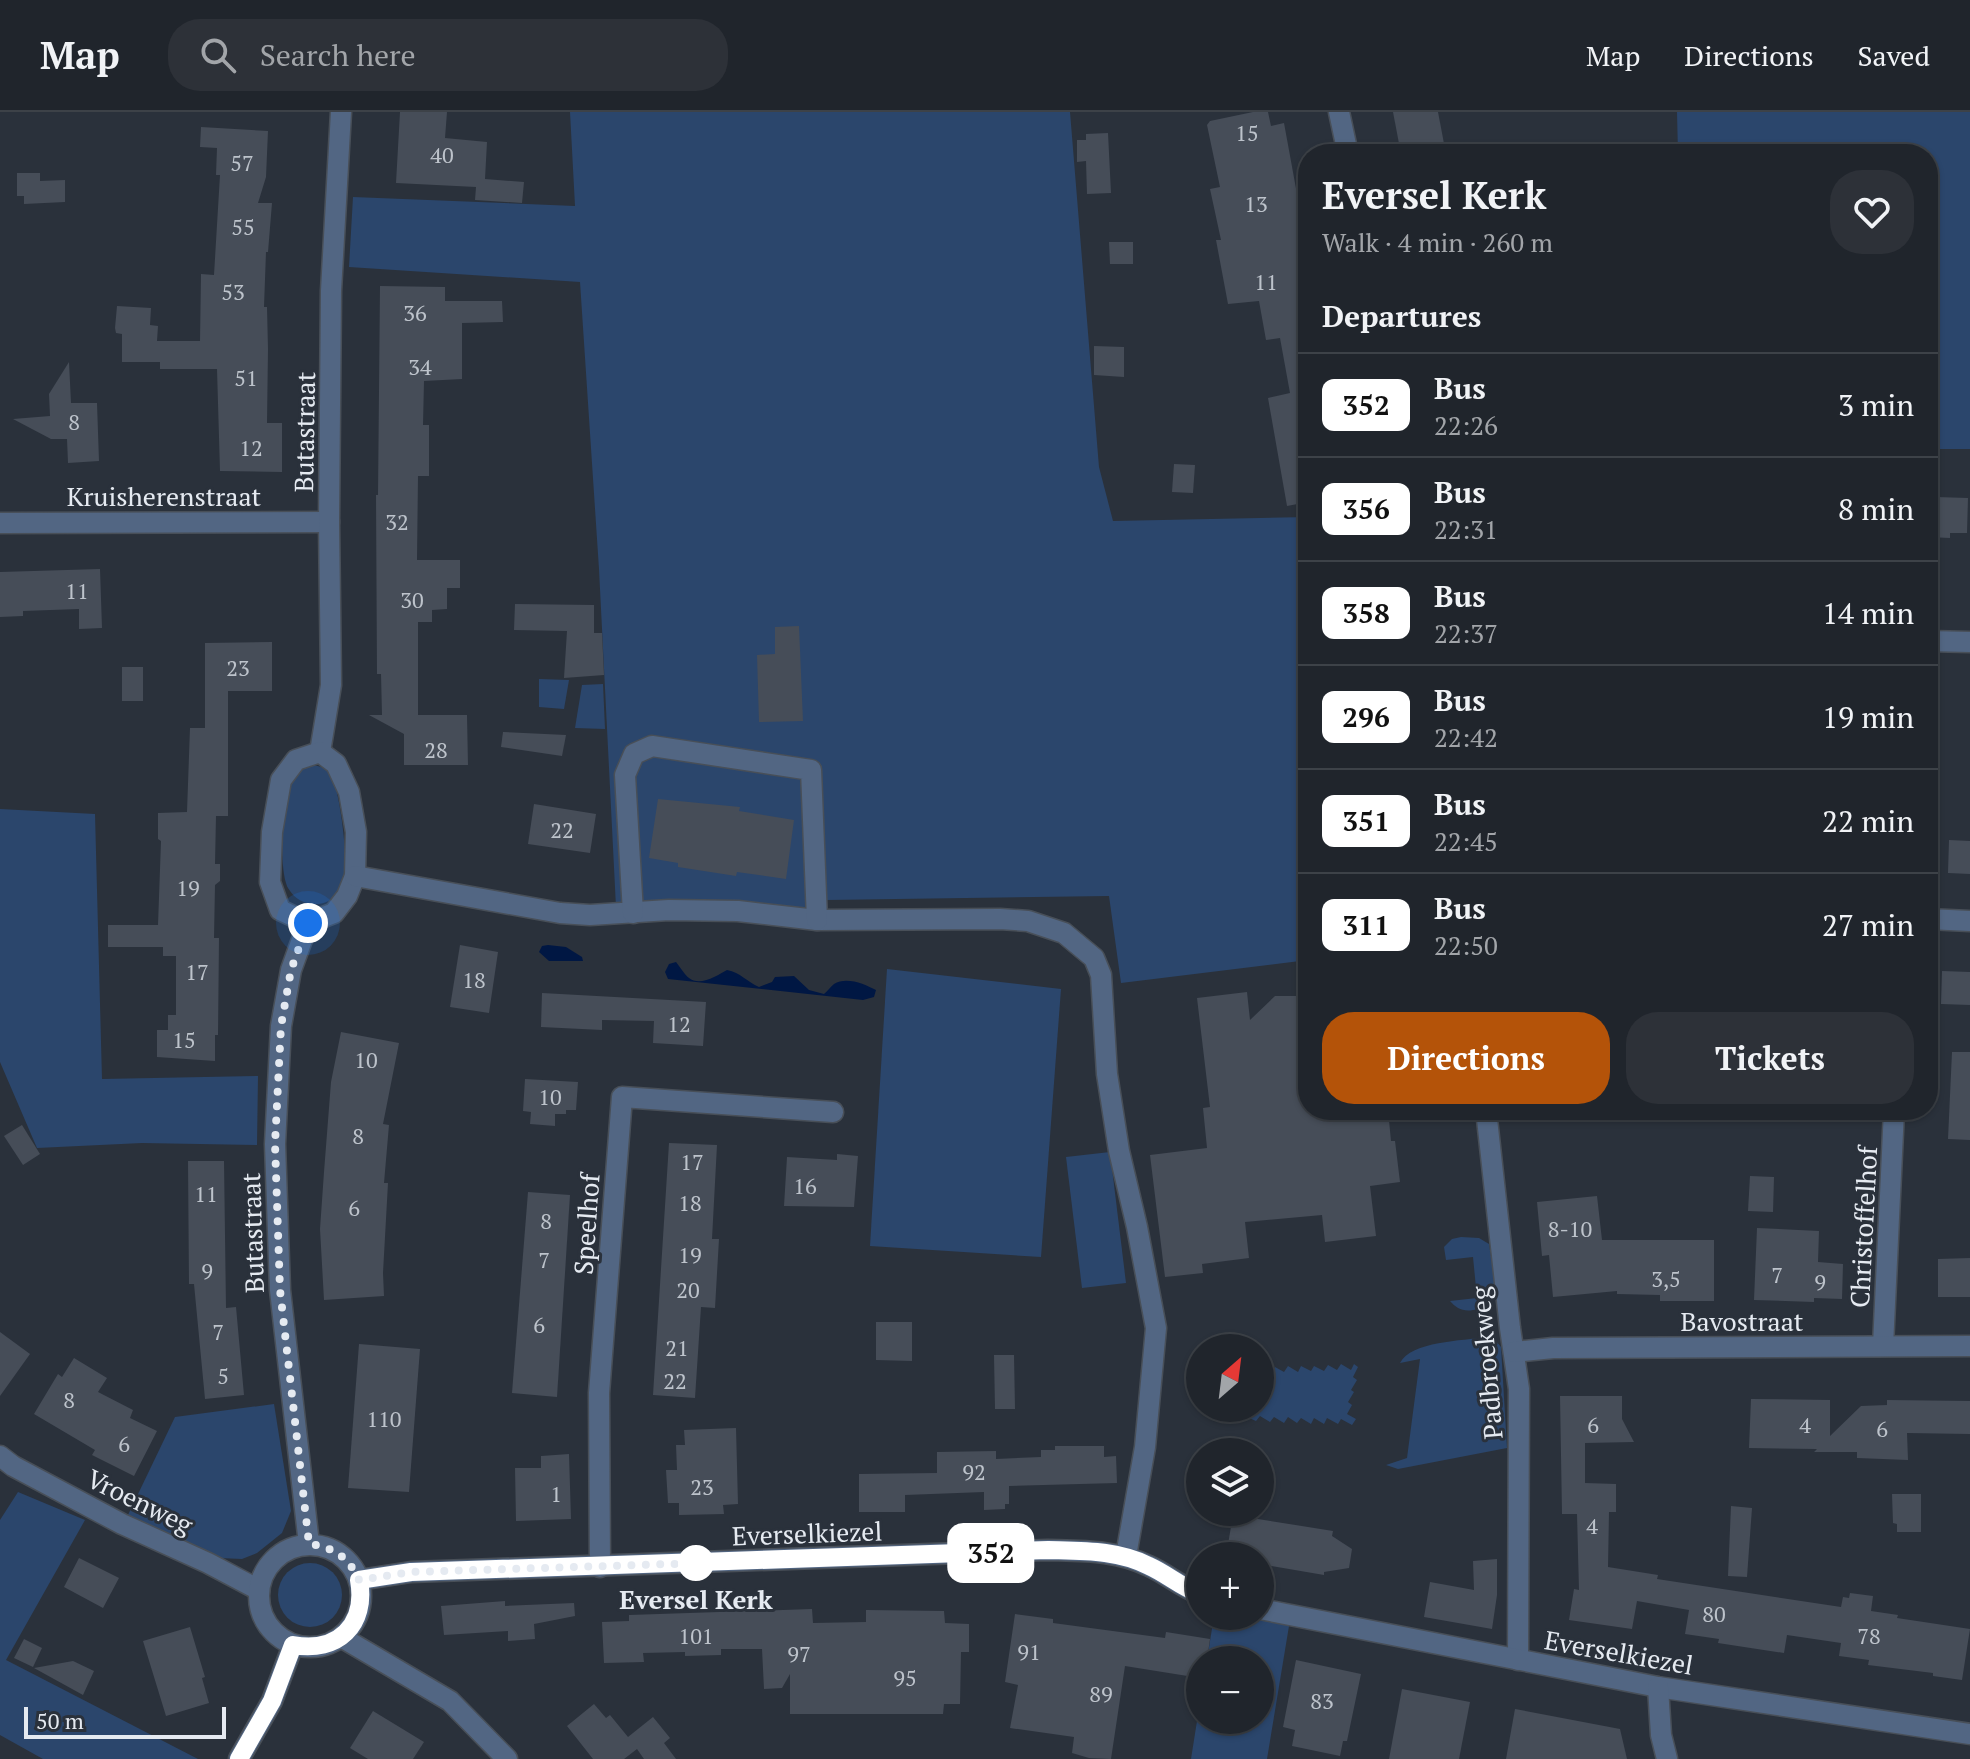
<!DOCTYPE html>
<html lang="en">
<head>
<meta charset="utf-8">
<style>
  :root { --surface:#20252c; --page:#2d3138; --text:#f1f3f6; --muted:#a2a5a9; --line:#3d4248; --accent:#b45309 }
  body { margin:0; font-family:"PT Serif",serif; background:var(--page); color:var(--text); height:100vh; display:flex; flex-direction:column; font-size:30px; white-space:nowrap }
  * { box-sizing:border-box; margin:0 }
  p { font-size:26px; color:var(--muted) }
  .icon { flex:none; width:44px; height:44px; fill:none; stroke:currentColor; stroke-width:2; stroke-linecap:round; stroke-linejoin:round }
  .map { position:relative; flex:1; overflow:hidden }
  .side { position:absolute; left:1298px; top:32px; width:640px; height:976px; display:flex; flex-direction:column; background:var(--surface); border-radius:32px; box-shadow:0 2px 6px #0004,0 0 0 2px var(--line) }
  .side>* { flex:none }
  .badge { padding:0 16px; border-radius:12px; font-size:28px; line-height:52px }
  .needle { width:52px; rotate:28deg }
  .controls { position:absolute; left:1186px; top:1222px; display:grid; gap:16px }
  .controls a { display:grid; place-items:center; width:88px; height:88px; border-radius:50%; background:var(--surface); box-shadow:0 2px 6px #0004,0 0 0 2px var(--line); font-size:40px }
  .scale { position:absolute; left:24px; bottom:20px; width:202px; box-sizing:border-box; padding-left:8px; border:4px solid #e5eaf1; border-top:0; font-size:22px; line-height:28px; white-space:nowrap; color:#e5eaf1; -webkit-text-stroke:6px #2a313b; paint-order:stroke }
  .you { position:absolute; width:40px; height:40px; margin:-20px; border:6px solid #fff; border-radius:50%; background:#1a73e8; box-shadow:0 0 0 12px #1a73e833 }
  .map>.badge { position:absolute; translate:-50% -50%; box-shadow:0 0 0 4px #fff }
  h2 { padding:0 24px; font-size:30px; line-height:72px }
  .round { display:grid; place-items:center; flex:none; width:84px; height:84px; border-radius:32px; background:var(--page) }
  .head { display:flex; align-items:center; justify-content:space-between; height:136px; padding:0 24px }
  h1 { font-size:38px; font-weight:700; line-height:60px }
  .button { display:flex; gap:16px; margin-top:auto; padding:16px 24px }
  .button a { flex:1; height:92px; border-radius:32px; background:var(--accent); color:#fff; font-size:32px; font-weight:700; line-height:92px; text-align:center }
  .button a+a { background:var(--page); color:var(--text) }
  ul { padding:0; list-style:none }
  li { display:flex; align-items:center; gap:24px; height:104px; padding:0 24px; border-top:2px solid var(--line) }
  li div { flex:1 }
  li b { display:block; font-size:30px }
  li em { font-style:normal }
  li .badge { min-width:88px; font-weight:700; text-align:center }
  header { display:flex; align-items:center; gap:48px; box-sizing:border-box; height:112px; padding:0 40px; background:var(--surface); border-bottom:2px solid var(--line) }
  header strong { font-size:38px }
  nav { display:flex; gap:44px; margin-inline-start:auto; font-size:28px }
  .search { width:560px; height:72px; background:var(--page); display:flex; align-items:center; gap:20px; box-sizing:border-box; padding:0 28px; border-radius:32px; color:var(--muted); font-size:30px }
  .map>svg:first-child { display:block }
  .green { fill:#2b466c }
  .water { fill:#001743 }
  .building { fill:#464d58 }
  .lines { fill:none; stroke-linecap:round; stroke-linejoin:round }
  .minor-casing { stroke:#484f58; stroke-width:23 }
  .minor { stroke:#526683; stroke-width:20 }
  .line-casing { stroke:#fff; stroke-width:18 }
  .line { stroke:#fff; stroke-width:12 }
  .walk { stroke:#e5eaf1; stroke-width:8; stroke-dasharray:0 14.4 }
  .stop-dot { fill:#fff; stroke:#fff; stroke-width:4 }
  .labels { text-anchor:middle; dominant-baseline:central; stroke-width:6; stroke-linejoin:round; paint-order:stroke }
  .number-label { font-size:22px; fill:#bdc3cb }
  .street-label { font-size:26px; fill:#e5eaf1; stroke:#2a313b }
  .stop-label { font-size:26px; font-weight:bold; fill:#e5eaf1; stroke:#2a313b }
</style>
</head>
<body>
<header>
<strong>Map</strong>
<div class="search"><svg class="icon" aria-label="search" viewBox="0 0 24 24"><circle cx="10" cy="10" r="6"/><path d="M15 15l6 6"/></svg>Search here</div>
<nav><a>Map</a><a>Directions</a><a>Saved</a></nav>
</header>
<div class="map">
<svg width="1970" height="1647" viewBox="0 0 1970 1647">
  <rect width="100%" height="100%" fill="#2a313b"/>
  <g class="green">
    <polygon points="570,0 1070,0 1099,355 1113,409 1308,405 1308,848 1121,871 1109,784 827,788 826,802 714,789 679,788 616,795 599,457 580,170 349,155 353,85 575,94"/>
    <polygon points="1677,0 1970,0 1970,337 1928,337 1928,42 1678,42"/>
    <polygon points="539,567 569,568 564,597 539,595"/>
    <polygon points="603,572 605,617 575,616 582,573"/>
    <path d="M311,653C320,654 328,656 332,664C340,681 350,757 343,774C339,783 329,791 319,792C306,793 295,788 288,776C278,758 282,685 292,666C296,659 303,655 311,653Z"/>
    <polygon points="0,697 95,702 102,967 258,964 257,1033 142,1031 37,1036 0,950"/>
    <polygon points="887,857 1061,877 1041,1145 870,1134"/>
    <polygon points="1110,1040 1126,1171 1082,1176 1066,1045"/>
    <path d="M1461,1125L1479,1126L1489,1132C1492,1155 1505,1193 1473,1198C1463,1200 1456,1196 1450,1189L1477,1186L1473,1145L1446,1148L1444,1135L1452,1127Z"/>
    <path d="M1486,1225L1495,1228L1501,1235L1507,1336L1398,1357L1386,1353L1407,1346L1420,1247L1400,1251C1411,1229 1463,1229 1486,1225Z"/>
    <polygon points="1341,1252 1351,1258 1354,1252 1358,1255 1353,1265 1357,1268 1351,1278 1354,1280 1348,1290 1352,1293 1347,1302 1356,1307 1352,1313 1341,1307 1338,1312 1327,1306 1324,1312 1314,1306 1311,1312 1301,1306 1297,1311 1288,1305 1284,1311 1274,1305 1270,1310 1260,1304 1256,1309 1247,1305 1243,1310 1230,1300 1232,1296 1260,1296 1262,1255 1271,1260 1275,1255 1284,1260 1288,1254 1298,1260 1301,1254 1311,1259 1314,1254 1324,1259 1328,1253 1337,1258"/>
    <polygon points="274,1292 291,1399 282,1421 257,1441 242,1447 219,1446 127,1405 175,1305"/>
    <polygon points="18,1380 85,1408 6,1548 198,1647 43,1647 0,1623 0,1408"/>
    <circle cx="310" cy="1483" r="32"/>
    <polygon points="1214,1504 1243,1504 1289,1514 1267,1647 1191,1647 1200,1590 1200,1608 1260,1608 1260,1548 1207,1548"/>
  </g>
  <g class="water">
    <polygon points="548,833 566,835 582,845 583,849 549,849 539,840 542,834"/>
    <path d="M676,850C680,855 685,863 689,866C700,875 718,863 727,858C741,861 746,869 759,875L772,870L775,865L794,864L809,878L824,882C828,879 830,875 834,872C846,864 865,872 876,878L874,885L863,888L668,867L665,860L669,852Z"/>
  </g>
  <g class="building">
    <polygon points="400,0 447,0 445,26 487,30 485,67 524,70 522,91 475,88 476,75 396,71"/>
    <polygon points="1253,0 1268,0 1271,14 1284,11 1308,142 1308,390 1287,394 1268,286 1290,281 1280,226 1266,228 1259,189 1228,192 1216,128 1221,128 1210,77 1220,75 1207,13 1210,9"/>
    <polygon points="1393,0 1438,0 1446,42 1401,42"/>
    <polygon points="201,15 268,19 266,65 258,91 272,91 268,140 266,140 264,195 267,195 268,237 267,311 282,311 282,360 220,359 217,257 160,257 160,250 122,250 122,222 116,221 115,216 117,194 151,196 150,213 158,214 157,229 200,229 201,162 214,163 220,63 216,63 217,36 200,35"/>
    <polygon points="1108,21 1111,81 1087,82 1086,49 1077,50 1077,28 1086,28 1086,22"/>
    <polygon points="17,61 40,61 40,69 65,68 65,90 24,92 24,84 17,84"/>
    <polygon points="1109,130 1133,130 1133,152 1110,152"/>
    <polygon points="380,174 445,175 445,189 502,189 503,210 462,211 462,267 424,269 423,313 429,313 429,364 418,364 417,448 460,448 460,476 447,476 447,497 432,498 432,510 418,510 418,603 467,603 468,653 404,653 404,622 369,603 382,603 381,562 377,562 376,383 378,383"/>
    <polygon points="1094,234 1124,235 1124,265 1094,263"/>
    <polygon points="69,250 71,291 97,291 99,349 68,351 67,327 51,327 13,307 50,304 49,282"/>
    <polygon points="1174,352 1195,353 1193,381 1172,380"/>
    <polygon points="1936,385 1968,386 1967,421 1950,421 1950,426 1928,425 1928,389 1935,389"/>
    <polygon points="100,457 102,516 79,517 79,497 23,499 23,504 0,505 0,460"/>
    <polygon points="515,492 594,493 594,521 602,521 604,563 564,566 567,519 514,518"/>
    <polygon points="799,514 803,609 759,610 757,543 775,542 775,515"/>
    <polygon points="272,530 272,579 228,579 228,704 216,704 215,752 220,752 220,769 215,773 214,826 219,826 218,923 215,923 215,949 157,945 157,918 168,918 168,903 176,903 176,844 163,844 163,835 108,835 108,813 158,813 161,729 158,727 158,701 187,700 190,616 205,616 205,531"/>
    <rect x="122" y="555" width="21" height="34"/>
    <polygon points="503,620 566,623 562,644 501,635"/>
    <polygon points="658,687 740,695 739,699 794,708 786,767 737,760 736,764 678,755 678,751 649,746"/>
    <polygon points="534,692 596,702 590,741 528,732"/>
    <polygon points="1949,728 1970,729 1970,762 1948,761"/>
    <polygon points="460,833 498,840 489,901 450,895"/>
    <polygon points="1942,859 1970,860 1970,893 1941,892"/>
    <polygon points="1247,880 1250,908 1275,884 1308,884 1308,998 1388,998 1391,1029 1395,1029 1400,1070 1370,1074 1376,1124 1325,1130 1322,1103 1245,1110 1249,1146 1202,1152 1203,1161 1165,1165 1150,1043 1207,1036 1203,996 1210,995 1197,886"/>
    <polygon points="542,881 706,890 703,934 653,931 654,909 602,908 602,918 541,915"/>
    <polygon points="341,920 399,931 383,1012 389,1013 384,1071 388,1071 383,1161 384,1184 324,1188 320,1117 324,1060 331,970"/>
    <polygon points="1952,940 1970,940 1970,1028 1948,1027"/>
    <polygon points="525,967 578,970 576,998 566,998 566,1002 555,1002 555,1014 530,1012 531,1000 523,999"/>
    <polygon points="22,1013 40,1042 23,1053 4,1024"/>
    <polygon points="669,1031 717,1033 712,1127 719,1127 715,1196 701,1195 695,1286 653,1283"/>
    <polygon points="837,1042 858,1044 854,1095 784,1094 787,1045 837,1048"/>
    <polygon points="188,1049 224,1049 226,1196 236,1195 244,1283 205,1287 194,1172 189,1172"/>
    <polygon points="1750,1064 1774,1065 1773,1100 1748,1099"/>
    <polygon points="528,1080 570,1083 557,1285 512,1281"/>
    <polygon points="1597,1084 1602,1128 1714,1128 1714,1189 1660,1189 1660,1183 1617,1182 1617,1179 1553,1185 1549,1143 1542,1144 1537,1090"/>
    <polygon points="1757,1116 1819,1119 1818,1150 1843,1152 1842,1187 1814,1186 1814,1190 1754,1188"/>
    <polygon points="1970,1146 1970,1185 1938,1185 1938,1147"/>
    <polygon points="876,1210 912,1210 912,1249 876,1248"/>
    <polygon points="0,1220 30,1242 0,1284"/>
    <polygon points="359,1232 420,1237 409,1380 348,1376"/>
    <polygon points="994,1243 1014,1243 1015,1297 995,1297"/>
    <polygon points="74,1246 107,1266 98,1280 133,1298 130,1306 157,1319 134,1364 92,1343 95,1338 34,1302 58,1262 62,1265"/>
    <polygon points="1560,1284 1622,1284 1622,1307 1634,1330 1585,1331 1585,1371 1616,1372 1616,1400 1609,1400 1608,1455 1658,1463 1657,1467 1841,1495 1843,1485 1849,1486 1850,1481 1873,1484 1871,1499 1898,1503 1897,1506 1970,1517 1962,1568 1933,1564 1933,1561 1868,1553 1869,1548 1839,1544 1841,1531 1787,1523 1784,1541 1718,1531 1719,1527 1685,1522 1689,1498 1637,1489 1632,1517 1569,1508 1574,1477 1579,1478 1577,1402 1562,1402"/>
    <polygon points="1751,1287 1830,1288 1830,1324 1861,1294 1887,1293 1887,1288 1970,1289 1970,1322 1907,1321 1908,1348 1857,1346 1857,1340 1814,1340 1817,1337 1749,1336"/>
    <polygon points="736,1316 738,1392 723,1393 724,1402 679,1403 679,1391 668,1391 666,1358 677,1358 676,1333 685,1333 684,1318"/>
    <polygon points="1055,1334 1104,1334 1104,1345 1116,1344 1117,1371 1009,1374 1009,1392 1005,1392 1005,1397 984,1398 984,1380 905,1383 905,1400 859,1400 859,1362 937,1361 937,1340 996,1339 996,1347 1041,1345 1041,1338 1055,1338"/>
    <polygon points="569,1342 571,1407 516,1409 515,1356 541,1356 541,1344"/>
    <polygon points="1892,1382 1921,1382 1921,1420 1897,1420 1897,1412 1893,1411"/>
    <polygon points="1731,1394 1752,1396 1747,1465 1728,1464"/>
    <polygon points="1233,1403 1333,1419 1332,1424 1352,1437 1349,1456 1324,1460 1324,1463 1260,1452 1260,1444 1226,1444"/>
    <polygon points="79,1446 119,1466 103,1496 64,1475"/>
    <polygon points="1497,1447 1497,1483 1492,1517 1424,1505 1430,1470 1474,1478 1473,1449"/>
    <polygon points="505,1489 505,1494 574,1491 575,1504 534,1512 535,1527 508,1529 508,1519 444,1523 441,1494"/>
    <polygon points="812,1497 813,1511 866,1510 866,1498 944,1499 945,1511 969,1512 969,1540 961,1540 960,1592 944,1592 943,1602 790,1602 790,1562 782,1576 764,1577 762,1537 721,1537 721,1543 685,1544 685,1540 643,1541 644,1550 604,1551 602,1510 629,1509 629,1503"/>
    <polygon points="1015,1502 1053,1507 1053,1511 1165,1526 1166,1520 1210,1527 1207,1548 1200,1548 1200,1566 1125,1554 1111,1647 1089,1646 1072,1641 1074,1625 1010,1616 1018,1573 1005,1570"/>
    <polygon points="190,1515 205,1565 202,1566 209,1591 166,1604 143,1529"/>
    <polygon points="24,1527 42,1536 33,1555 14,1546"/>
    <polygon points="1296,1548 1361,1562 1347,1629 1343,1629 1340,1644 1292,1634 1295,1618 1283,1615"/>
    <polygon points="73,1549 94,1559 83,1583 34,1556"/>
    <polygon points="1402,1577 1470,1590 1459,1647 1389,1647"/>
    <polygon points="594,1592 606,1606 610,1603 628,1625 653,1605 670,1626 664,1631 676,1647 644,1647 637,1637 624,1647 593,1647 567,1614"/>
    <polygon points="1515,1597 1620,1617 1627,1647 1506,1647"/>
    <polygon points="373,1599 424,1630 413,1647 368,1647 350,1636"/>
  </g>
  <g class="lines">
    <g class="minor-casing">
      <g id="minor">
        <polyline points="1339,0 1348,42"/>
        <polyline points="0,411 329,410"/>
        <polyline points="1928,529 1970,530"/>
        <polyline points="320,640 331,573 329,410 331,179 341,0"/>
        <polygon points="320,640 336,652 349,680 356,720 355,764 347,784 334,801 308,811 280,798 270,770 272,720 281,668 296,648"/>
        <polyline points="355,764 560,801 590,803 669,798 738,799 817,808 1000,807 1028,809 1064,821 1094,846 1101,863 1107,962 1119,1039 1137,1115 1156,1216 1145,1335 1126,1444"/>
        <polyline points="633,801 625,663 634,642 652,634 811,658 817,808"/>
        <polyline points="1928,807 1970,809"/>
        <polyline points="308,811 291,858 281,914 275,1032 280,1178 309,1432"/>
        <polyline points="1486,998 1510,1216 1519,1277 1518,1548"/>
        <polyline points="1883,1234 1894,998"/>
        <polyline points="1514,1240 1553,1236 1970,1234"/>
        <polyline points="0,1344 13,1354 122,1412 208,1451 259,1478"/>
        <circle cx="310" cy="1484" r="51"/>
        <polyline points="600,1455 599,1281 622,985 833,1000"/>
        <path d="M359,1468L411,1460L1048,1438C1083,1439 1117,1438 1149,1454C1167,1462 1181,1475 1200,1482"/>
        <polyline points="1260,1497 1658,1575 1970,1622"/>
        <polyline points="341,1525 450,1589 507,1647"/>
        <polyline points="1658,1575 1661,1623 1667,1647"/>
        <polyline points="239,1647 272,1589 293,1533"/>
      </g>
    </g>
    <use href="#minor" class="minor"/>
  </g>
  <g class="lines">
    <g class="line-casing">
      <path id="line" d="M239,1647L272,1589L293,1533C338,1541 367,1513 359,1468L411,1460L1048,1438C1083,1439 1118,1438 1149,1454C1167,1462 1181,1475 1200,1482"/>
    </g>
    <use href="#line" class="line"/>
    <path class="walk" d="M308,811L291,858L281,914L275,1032L280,1178L309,1432C334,1435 349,1446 359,1468L411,1460L705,1451H696"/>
  </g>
  <circle class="stop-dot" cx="696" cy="1451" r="16"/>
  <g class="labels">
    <g class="number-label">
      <text x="1247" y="20">15</text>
      <text x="442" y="42">40</text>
      <text x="242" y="50">57</text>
      <text x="1256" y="91">13</text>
      <text x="243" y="114">55</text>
      <text x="1266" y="169">11</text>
      <text x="233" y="179">53</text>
      <text x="415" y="200">36</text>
      <text x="420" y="254">34</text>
      <text x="246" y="265">51</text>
      <text x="74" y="309">8</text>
      <text x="251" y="335">12</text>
      <text x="397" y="409">32</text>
      <text x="77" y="478">11</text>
      <text x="412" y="487">30</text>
      <text x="238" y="555">23</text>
      <text x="436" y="637">28</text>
      <text x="562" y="717">22</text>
      <text x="188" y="775">19</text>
      <text x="197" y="859">17</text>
      <text x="474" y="867">18</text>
      <text x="679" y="911">12</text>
      <text x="184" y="927">15</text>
      <text x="366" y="947">10</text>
      <text x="550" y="984">10</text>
      <text x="358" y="1023">8</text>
      <text x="692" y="1049">17</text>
      <text x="805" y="1073">16</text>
      <text x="206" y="1081">11</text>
      <text x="690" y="1090">18</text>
      <text x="354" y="1095">6</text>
      <text x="546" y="1108">8</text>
      <text x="1570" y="1116">8-10</text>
      <text x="690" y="1142">19</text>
      <text x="544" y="1147">7</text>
      <text x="207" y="1158">9</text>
      <text x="1777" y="1162">7</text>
      <text x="1666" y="1166">3,5</text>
      <text x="1820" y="1169">9</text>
      <text x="688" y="1177">20</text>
      <text x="539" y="1212">6</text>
      <text x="218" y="1219">7</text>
      <text x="677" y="1235">21</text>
      <text x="223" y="1263">5</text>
      <text x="675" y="1268">22</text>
      <text x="69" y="1287">8</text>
      <text x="384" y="1306">110</text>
      <text x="1593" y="1312">6</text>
      <text x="1805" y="1312">4</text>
      <text x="1882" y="1316">6</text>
      <text x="124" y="1331">6</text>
      <text x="974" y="1359">92</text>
      <text x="702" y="1374">23</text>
      <text x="556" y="1381">1</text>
      <text x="1592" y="1413">4</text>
      <text x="1714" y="1501">80</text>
      <text x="696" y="1523">101</text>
      <text x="1869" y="1523">78</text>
      <text x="1029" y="1539">91</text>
      <text x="799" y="1541">97</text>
      <text x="905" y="1565">95</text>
      <text x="1101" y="1581">89</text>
      <text x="1322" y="1588">83</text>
    </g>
    <g class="street-label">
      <text transform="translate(304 320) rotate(-89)">Butastraat</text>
      <text x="164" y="384">Kruisherenstraat</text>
      <text transform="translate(586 1112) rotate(-86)">Speelhof</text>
      <text transform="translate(1863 1115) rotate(-87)">Christoffelhof</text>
      <text transform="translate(252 1121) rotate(-92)">Butastraat</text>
      <text x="1742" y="1209">Bavostraat</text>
      <text transform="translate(1486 1251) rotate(-95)">Padbroekweg</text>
      <text transform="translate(140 1389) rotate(26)">Vroenweg</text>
      <text transform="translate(807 1421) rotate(-2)">Everselkiezel</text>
      <text transform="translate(1619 1540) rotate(10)">Everselkiezel</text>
    </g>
    <g class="stop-label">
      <text x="696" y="1487">Eversel Kerk</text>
    </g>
  </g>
</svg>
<div class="controls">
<a><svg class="needle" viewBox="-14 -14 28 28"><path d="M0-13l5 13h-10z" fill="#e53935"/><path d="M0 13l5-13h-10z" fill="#a2a5a9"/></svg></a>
<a><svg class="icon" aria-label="layers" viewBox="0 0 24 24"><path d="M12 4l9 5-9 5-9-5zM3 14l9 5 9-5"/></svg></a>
<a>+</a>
<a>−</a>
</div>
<div class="scale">50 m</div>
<div class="you" style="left:308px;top:811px"></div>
<b class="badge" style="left:991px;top:1441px;background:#fff;color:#111">352</b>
<section class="side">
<div class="head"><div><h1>Eversel Kerk</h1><p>Walk · 4 min · 260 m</p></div><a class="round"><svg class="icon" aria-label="heart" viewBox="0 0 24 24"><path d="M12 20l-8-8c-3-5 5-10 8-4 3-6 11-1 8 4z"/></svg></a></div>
<h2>Departures</h2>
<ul>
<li><span class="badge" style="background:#fff;color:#111">352</span><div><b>Bus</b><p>22:26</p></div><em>3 min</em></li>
<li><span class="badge" style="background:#fff;color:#111">356</span><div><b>Bus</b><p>22:31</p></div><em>8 min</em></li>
<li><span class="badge" style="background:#fff;color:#111">358</span><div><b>Bus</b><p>22:37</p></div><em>14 min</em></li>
<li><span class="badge" style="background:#fff;color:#111">296</span><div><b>Bus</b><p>22:42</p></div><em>19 min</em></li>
<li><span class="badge" style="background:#fff;color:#111">351</span><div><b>Bus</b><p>22:45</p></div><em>22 min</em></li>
<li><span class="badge" style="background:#fff;color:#111">311</span><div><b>Bus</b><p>22:50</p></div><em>27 min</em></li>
</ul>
<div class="button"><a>Directions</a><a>Tickets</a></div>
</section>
</div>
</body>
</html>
